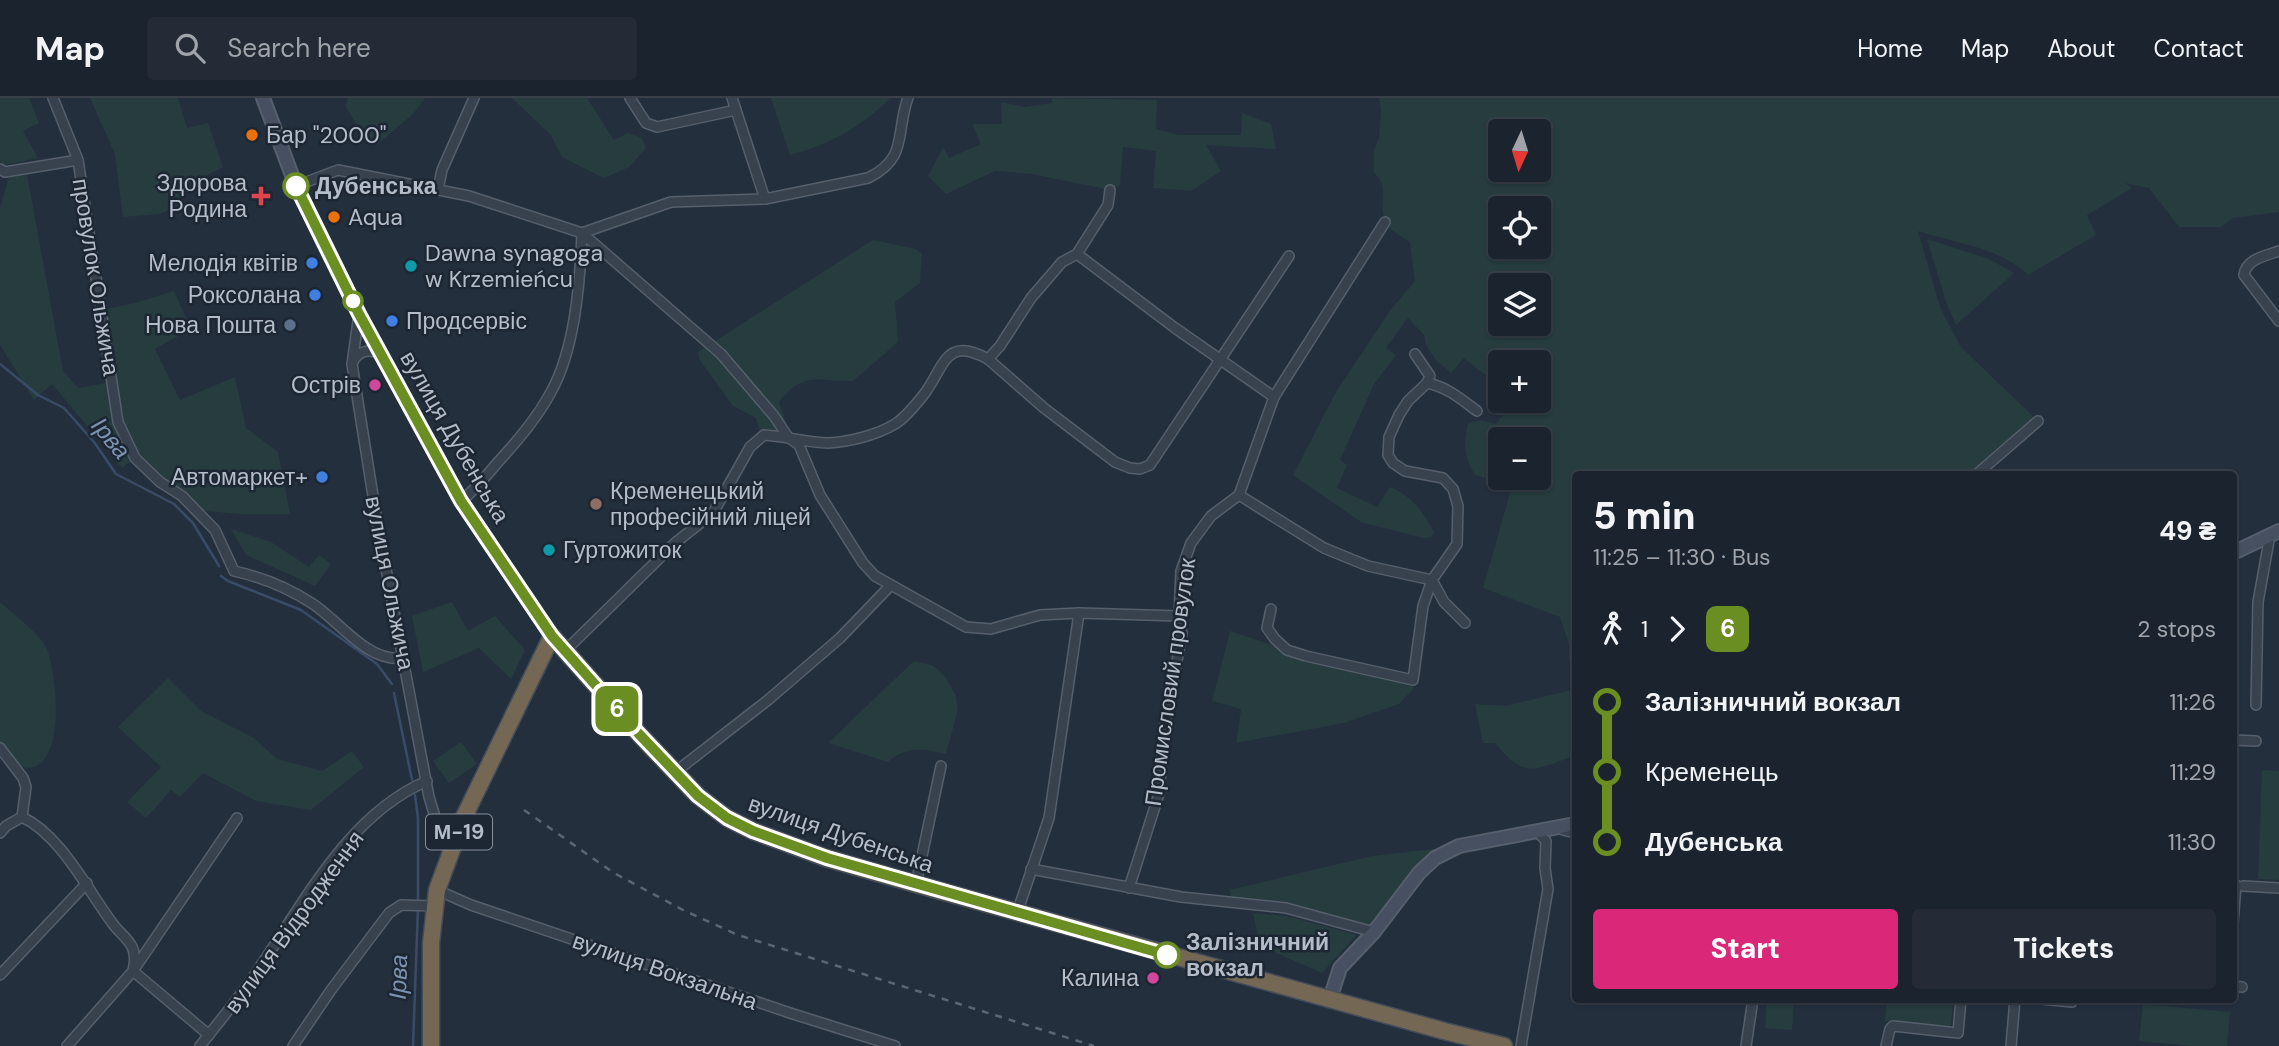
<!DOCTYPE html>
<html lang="en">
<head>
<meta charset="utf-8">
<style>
  :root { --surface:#1b232e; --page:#242b36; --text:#f1f3f6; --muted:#a0a4aa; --line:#39404a; --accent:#db2777 }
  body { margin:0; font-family:"DM Sans",sans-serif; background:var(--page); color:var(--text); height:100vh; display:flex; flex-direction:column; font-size:26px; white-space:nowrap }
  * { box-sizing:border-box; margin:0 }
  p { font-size:23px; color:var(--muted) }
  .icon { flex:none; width:38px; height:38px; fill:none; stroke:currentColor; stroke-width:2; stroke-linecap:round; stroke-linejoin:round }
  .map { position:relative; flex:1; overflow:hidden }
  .side { position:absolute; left:1572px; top:373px; width:665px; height:532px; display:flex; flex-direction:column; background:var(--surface); border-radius:7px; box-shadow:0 2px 5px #0004,0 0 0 2px var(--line) }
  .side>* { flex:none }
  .badge { padding:0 14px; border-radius:10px; font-size:24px; line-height:46px }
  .needle { width:46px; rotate:184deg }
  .tools { position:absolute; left:1488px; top:21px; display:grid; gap:14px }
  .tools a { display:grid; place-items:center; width:63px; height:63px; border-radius:7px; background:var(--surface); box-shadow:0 2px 5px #0004,0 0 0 2px var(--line); font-size:35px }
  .map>.badge { position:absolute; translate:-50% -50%; box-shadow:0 0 0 4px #fff }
  .legs { display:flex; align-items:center; gap:10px; height:77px; padding:0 21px; font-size:23px }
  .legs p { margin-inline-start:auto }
  .head { display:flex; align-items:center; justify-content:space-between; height:119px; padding:0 21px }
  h1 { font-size:38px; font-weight:800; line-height:52px }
  .button { display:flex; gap:14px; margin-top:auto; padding:14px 21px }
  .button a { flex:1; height:80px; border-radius:7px; background:var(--accent); color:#fff; font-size:28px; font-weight:800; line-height:80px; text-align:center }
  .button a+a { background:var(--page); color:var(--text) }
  ul { padding:0 21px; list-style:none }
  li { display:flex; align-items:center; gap:24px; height:70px; font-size:26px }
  li i { display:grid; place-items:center; width:10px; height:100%; margin:0 9px; background:currentColor }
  li i::after { content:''; width:18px; height:18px; margin:-9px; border:5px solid; border-radius:50%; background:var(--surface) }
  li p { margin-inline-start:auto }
  li:first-child i { background:linear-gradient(#0000 50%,currentColor 0) }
  li:last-child i { background:linear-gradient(currentColor 50%,#0000 0) }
  header { display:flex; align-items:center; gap:42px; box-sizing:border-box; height:98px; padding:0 35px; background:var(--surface); border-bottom:2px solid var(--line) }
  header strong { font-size:33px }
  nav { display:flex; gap:38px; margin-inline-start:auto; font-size:24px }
  .search { width:490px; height:63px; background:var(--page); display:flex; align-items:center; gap:18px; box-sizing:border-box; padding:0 24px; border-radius:7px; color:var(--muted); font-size:26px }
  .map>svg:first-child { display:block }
  .green { fill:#263c3f; fill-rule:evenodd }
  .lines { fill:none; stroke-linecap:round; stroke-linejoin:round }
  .stream { stroke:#394c67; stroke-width:2.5 }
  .street-casing { stroke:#565f6c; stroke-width:12 }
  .secondary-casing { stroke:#565f6c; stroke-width:16 }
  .highway-casing { stroke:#434c59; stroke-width:19 }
  .street { stroke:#38414e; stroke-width:9 }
  .secondary { stroke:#465061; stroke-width:12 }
  .highway { stroke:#746855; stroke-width:16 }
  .rail { stroke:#5a6575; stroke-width:2.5; stroke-dasharray:7 7; stroke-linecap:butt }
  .line-1-casing { stroke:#fff; stroke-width:16 }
  .line-1 { stroke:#6b8e23; stroke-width:10 }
  .food-dot { fill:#e8710a; stroke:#1d2633; stroke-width:2.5 }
  .stop-1-dot { fill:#fff; stroke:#6b8e23; stroke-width:3.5 }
  .health-dot { fill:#e0444e; stroke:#1d2633; stroke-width:2.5 }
  .shop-dot { fill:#3f7fe0; stroke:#1d2633; stroke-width:2.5 }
  .culture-dot { fill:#0f9aa8; stroke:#1d2633; stroke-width:2.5 }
  .service-dot { fill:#5c6f8a; stroke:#1d2633; stroke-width:2.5 }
  .hotel-dot { fill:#d1479c; stroke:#1d2633; stroke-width:2.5 }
  .education-dot { fill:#8d6e63; stroke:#1d2633; stroke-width:2.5 }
  .labels { text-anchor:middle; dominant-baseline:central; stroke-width:5; stroke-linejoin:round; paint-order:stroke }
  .shield { fill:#1d2633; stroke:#878f9c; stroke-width:2 }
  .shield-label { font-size:21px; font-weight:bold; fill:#b4bcc9 }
  .poi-label { font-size:23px; fill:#b4bcc9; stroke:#1d2633; text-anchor:end }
  .stop-label { font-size:23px; font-weight:bold; fill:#b4bcc9; stroke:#1d2633; text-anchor:start }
  .street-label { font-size:23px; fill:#b4bcc9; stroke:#1d2633 }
  .water-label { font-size:24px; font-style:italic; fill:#7c92b1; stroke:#1d2633 }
</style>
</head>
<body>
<header>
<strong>Map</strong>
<div class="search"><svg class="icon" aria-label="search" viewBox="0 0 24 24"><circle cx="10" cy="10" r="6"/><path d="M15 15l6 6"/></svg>Search here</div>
<nav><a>Home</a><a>Map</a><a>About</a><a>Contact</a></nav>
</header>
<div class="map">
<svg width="2279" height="948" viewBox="0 0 2279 948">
  <rect width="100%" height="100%" fill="#242f3e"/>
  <g class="green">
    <polygon points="0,0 29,0 39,25 23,33 38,60 4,67 0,62"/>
    <polygon points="90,0 178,0 187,30 208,25 223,69 179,92 185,105 159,116 123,119 115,56"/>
    <polygon points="348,0 425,0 413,16 378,46 366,45 346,8"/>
    <polygon points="512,0 587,0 614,42 628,35 642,40 646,50 629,69 604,80 562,59 551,37"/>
    <path d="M771,0H890C863,28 827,48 790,57Z"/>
    <polygon points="1052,0 1157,2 1156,31 1178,37 1241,37 1242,15 1271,26 1276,51 1206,47 1221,73 1191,93 1153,90 1156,53 1123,49 1120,87 1110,92 1032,76 995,73 946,96 928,78 943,49 949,60 981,46 972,26 1002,26 1001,4 1024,9 1052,5"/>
    <path d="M1379,0H2279V114L2233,120L2221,129H2179L2149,90L2125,85L2132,90L2087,117L2096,137L2028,177C2000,149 1953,145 1918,133L1940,209L1960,248L2038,323L1977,376H1575V572L1569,562V546L1560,519L1483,490L1512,388L1475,377C1464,359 1463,346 1468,326L1479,322L1496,326L1514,303H1538V264H1500V289L1464,260L1451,275L1435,261L1426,247L1424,237L1408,220L1386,250L1396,257L1374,286L1340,362L1347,367L1337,390L1377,409L1390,389C1412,398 1424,414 1434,435L1431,439L1424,440L1361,424L1293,377L1336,294L1389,214L1415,183L1410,144C1401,138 1388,132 1385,122C1378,104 1390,88 1374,75V52L1379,40L1381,11ZM1500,33H1538V72H1500ZM1500,110H1538V149H1500ZM1500,187H1538V226H1500ZM1500,341H1538V380H1500Z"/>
    <polygon points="27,76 63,273 78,290 112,284 101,212 135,205 174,193 191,231 155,251 180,302 235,279 246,330 278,354 290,416 240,416 195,412 135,360 122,370 52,286 34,302 0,247 0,110 9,79"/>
    <polygon points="1927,141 1989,161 2014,175 1956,227 1947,207"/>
    <path d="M873,142L916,151L922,156L920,185L895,204L898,244L853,283C818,284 804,272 779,304L791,339L760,336L756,320L733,308L699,261L698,254Z"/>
    <polygon points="231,431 271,444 309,469 319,457 331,466 315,488 246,457"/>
    <path d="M0,504C12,515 39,535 46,549C57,573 67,668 28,670C19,670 8,661 0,656Z"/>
    <polygon points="452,504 468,533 495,518 525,552 511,581 479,550 423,574 412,518"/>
    <polygon points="1230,533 1287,552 1413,582 1413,591 1399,606 1344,625 1236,645 1241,611 1212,603"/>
    <path d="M914,563L934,568L944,577L955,596L958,611L946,656C924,651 906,647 888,664L828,645Z"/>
    <polygon points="168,580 201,613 254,640 277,661 322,673 352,653 364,669 311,712 256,703 203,675 180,699 171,692 146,720 127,704 161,669 118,629"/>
    <path d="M1575,591V658C1533,671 1527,683 1495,645H1483L1475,606L1506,608Z"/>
    <polygon points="461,644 477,666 449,685 433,663"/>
    <polygon points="2262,672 2279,673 2279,782 2258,781"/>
    <polygon points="1459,748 1435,760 1374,834 1286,810 1232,805 1229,792 1372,758"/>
    <polygon points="1253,815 1286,818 1357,837 1322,875 1272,853 1273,847 1259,843"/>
    <polygon points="1767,901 1794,901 1792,932 1765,930"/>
    <polygon points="1887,901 1953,901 1951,929 1885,923"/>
    <polygon points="2143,906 2230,914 2227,948 2193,948 2139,943"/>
  </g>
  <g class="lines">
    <g class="stream">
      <polyline points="0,266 38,297 64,310 94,344 116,376 174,406 193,425 219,468"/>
      <polyline points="221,478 228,483 301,512 377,566 392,586"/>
      <polyline points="394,595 412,682"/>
      <polyline points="415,697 418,720 418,804"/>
      <polyline points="413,948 418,810"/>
    </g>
    <g class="street-casing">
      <g id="street">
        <polyline points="53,0 78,62"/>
        <polyline points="630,0 646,25 657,29 736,12"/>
        <polyline points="732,0 765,101"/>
        <path d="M0,71L5,74L78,62L118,324L135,360L160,384L182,398L215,432L234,473C261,479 290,491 313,506C340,524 368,565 403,560"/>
        <polyline points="296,88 338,72 469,98 582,135 721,256 774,318 788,339 799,347 820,397 863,465 875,478 966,529 991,531 1040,517 1079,515 1179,518"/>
        <polyline points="438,91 442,72 474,0"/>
        <path d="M2279,153C2265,158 2246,161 2244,177L2279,223"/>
        <polyline points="1077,156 1175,230 1274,299"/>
        <polyline points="359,216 352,266 377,423 429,699 440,735 455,744"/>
        <polyline points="1415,256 1430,278 1427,285"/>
        <polyline points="988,261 1044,310 1115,364 1130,370 1140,371 1150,367 1289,158"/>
        <path d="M353,264C358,253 371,249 381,258"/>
        <polyline points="1977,376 2038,323"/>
        <polyline points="1239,397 1324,450 1368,468 1432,482"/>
        <path d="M461,403C475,392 487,377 499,363C518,342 537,320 551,294C575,251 580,185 582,135L671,104L765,101L868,80C909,60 895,35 908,0"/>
        <polyline points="1432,482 1444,504 1465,525"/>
        <path d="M1271,511L1267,530L1275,541L1287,552L1306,558L1413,582L1423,508L1432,482L1457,446L1458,408L1453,391L1443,380L1405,373L1393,365L1388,357L1389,339L1399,317L1408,303L1427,285C1447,289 1461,301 1477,313"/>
        <path d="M565,553L675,445L713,415L750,349L764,337C784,338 809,345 828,345C849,344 877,337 895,326C905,320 918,304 925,295C945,267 946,238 988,261L1000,248L1031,200L1062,164L1077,156L1108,107L1110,92"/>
        <polyline points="2256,607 2258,504 2270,437"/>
        <polyline points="2233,642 2256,643"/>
        <polyline points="0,650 23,680 26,689 22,719"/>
        <polyline points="674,675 768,602 840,540 891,487"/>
        <polyline points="1561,728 1563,732 1575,735"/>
        <path d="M0,735L6,728L22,719C61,737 88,793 113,826C118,833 126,839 131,847C136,855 135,864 133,873L209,937"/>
        <polyline points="1031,771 1181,799 1286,810 1374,834"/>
        <polyline points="916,786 941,668"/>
        <polyline points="2243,788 2279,790"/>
        <polyline points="1129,790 1159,696 1164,632 1182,536 1179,518 1181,473 1191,445 1211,418 1239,397 1274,299 1385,124"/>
        <polyline points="437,792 471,807 790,915 895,948"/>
        <polyline points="1017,815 1049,720 1079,515"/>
        <polyline points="2233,825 2236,787"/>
        <polyline points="0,877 87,785"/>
        <polyline points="2233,888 2242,889"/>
        <polyline points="2041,901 2072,904 2073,901"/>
        <polyline points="67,948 133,873 237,720"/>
        <path d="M200,948C219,924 238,901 255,876C303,807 347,717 427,683"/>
        <polyline points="293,948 331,892 389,815 401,807 434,808"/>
        <polyline points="1521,948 1548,791 1545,770 1546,743 1537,733"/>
        <polyline points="1746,948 1753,901"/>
        <polyline points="1886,948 1890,931 1893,928 1958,935 1961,901"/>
        <polyline points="2011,948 2015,901"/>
      </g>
    </g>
    <g class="secondary-casing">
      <g id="secondary">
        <polyline points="263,0 296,88 359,216 461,403 552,538"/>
        <polyline points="2233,455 2279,433"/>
        <polyline points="1330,901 1340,870 1374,834 1419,775 1435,760 1459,748 1575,726"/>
      </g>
    </g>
    <g class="highway-casing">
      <polyline id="highway" points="431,948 431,845 437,792 464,719 552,538 639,636 698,698 727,720 753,733 826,760 916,786 1444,933 1504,948"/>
    </g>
    <use href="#street" class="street"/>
    <use href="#secondary" class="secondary"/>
    <use href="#highway" class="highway"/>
    <polyline class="rail" points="524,712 614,775 683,812 738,837 1094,948"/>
  </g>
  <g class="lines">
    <g class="line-1-casing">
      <polyline id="line-1" points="296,88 359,216 461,403 552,538 639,636 698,698 727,720 753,733 827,760 1167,857"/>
    </g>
    <use href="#line-1" class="line-1"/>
  </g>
  <g class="food-dot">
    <circle cx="252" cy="37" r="7"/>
    <circle cx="334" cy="119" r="7"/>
  </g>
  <g class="stop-1-dot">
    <circle cx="296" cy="88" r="12"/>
    <circle cx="353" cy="203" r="9"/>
    <circle cx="1167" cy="857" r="12"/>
  </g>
  <path class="health-dot" d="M257.5 87.5h7v7h7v7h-7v7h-7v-7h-7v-7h7z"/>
  <g class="shop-dot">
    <circle cx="312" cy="165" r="7"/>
    <circle cx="315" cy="197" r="7"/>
    <circle cx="392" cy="223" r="7"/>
    <circle cx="322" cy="379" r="7"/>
  </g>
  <g class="culture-dot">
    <circle cx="411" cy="168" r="7"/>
    <circle cx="549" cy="452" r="7"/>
  </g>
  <circle class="service-dot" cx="290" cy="227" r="7"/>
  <g class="hotel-dot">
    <circle cx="375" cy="287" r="7"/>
    <circle cx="1153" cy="880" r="7"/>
  </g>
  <circle class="education-dot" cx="596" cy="406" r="7"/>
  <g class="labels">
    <rect class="shield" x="426" y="716.5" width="66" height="35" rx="5"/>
    <g class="shield-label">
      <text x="459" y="734">М-19</text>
    </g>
    <g class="poi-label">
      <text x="266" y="37" text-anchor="start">Бар "2000"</text>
      <text x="247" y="85">Здорова<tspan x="247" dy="26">Родина</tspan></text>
      <text x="348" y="119" text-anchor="start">Aqua</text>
      <text x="425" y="155" text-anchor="start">Dawna synagoga<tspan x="425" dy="26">w Krzemieńcu</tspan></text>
      <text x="298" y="165">Мелодія квітів</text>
      <text x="301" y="197">Роксолана</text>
      <text x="406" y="223" text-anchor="start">Продсервіс</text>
      <text x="276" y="227">Нова Пошта</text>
      <text x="361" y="287">Острів</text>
      <text x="308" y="379">Автомаркет+</text>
      <text x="610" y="393" text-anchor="start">Кременецький<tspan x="610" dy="26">професійний ліцей</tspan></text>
      <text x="563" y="452" text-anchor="start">Гуртожиток</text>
      <text x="1139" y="880">Калина</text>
    </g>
    <g class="stop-label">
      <text x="315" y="88">Дубенська</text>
      <text x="1186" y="844">Залізничний<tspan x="1186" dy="26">вокзал</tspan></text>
    </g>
    <g class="street-label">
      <text transform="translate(96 179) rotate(81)">провулок Ольжича</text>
      <text transform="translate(455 339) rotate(60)">вулиця Дубенська</text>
      <text transform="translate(390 485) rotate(79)">вулиця Ольжича</text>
      <text transform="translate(1170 584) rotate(-82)">Промисловий провулок</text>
      <text transform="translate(841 736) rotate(19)">вулиця Дубенська</text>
      <text transform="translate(294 824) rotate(-54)">вулиця Відродження</text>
      <text transform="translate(665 873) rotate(19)">вулиця Вокзальна</text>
    </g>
    <g class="water-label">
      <text transform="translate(111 340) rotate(50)">Ірва</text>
      <text transform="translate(398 879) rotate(-88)">Ірва</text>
    </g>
  </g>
</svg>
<div class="tools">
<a><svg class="needle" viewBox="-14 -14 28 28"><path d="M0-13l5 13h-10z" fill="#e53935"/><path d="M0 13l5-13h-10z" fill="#a0a4aa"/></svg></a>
<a><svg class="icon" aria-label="locate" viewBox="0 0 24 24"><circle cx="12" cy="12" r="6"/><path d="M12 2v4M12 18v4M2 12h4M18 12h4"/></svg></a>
<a><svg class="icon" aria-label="layers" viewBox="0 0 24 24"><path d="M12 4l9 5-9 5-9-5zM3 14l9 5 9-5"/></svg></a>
<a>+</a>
<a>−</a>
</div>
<b class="badge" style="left:617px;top:611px;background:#6b8e23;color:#fff">6</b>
<section class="side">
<div class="head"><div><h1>5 min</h1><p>11:25 – 11:30 · Bus</p></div><b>49 ₴</b></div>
<div class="legs"><svg class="icon" aria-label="walk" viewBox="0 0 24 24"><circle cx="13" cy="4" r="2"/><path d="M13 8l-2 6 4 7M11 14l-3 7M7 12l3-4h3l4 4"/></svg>1<svg class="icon" aria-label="forward" viewBox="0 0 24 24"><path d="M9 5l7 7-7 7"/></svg><b class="badge" style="background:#6b8e23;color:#fff">6</b><p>2 stops</p></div>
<ul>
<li><i style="color:#6b8e23"></i><b>Залізничний вокзал</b><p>11:26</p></li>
<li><i style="color:#6b8e23"></i><span>Кременець</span><p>11:29</p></li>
<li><i style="color:#6b8e23"></i><b>Дубенська</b><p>11:30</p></li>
</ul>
<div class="button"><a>Start</a><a>Tickets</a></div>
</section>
</div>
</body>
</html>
